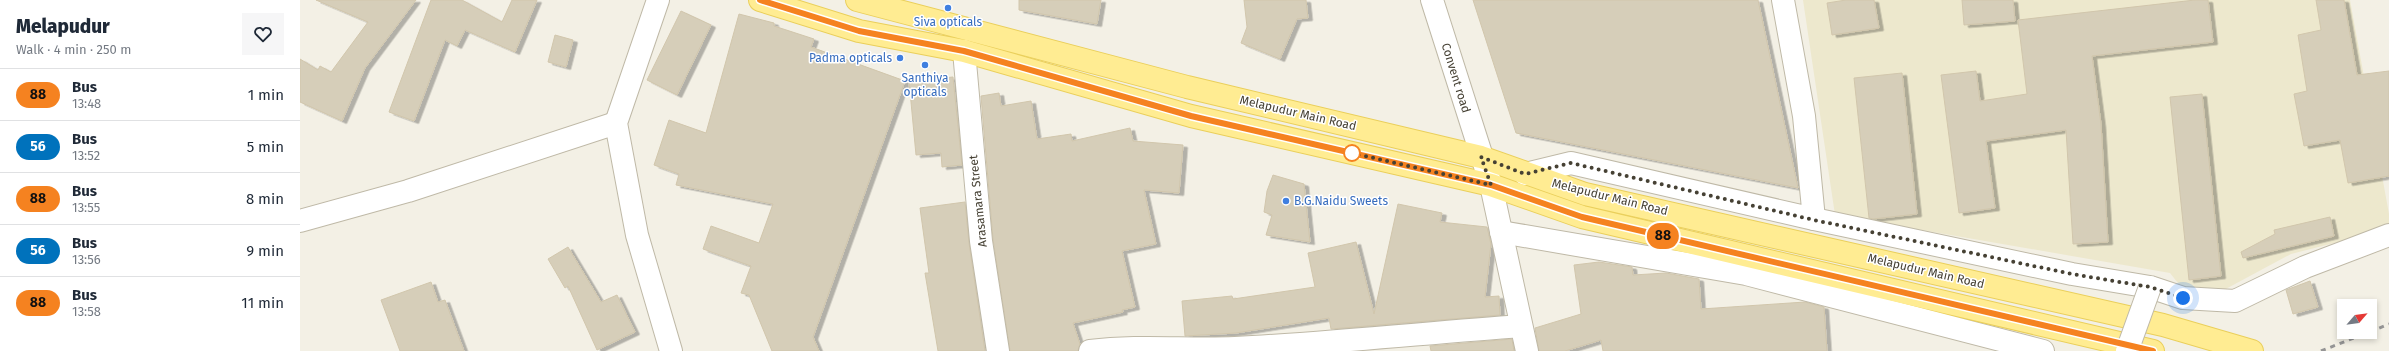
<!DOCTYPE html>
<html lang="en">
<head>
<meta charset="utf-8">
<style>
  :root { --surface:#fff; --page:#f6f6f7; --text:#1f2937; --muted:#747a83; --line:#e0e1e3 }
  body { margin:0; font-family:"Fira Sans",sans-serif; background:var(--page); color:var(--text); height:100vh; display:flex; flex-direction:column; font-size:15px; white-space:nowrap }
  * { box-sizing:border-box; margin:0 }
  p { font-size:13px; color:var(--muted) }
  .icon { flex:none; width:22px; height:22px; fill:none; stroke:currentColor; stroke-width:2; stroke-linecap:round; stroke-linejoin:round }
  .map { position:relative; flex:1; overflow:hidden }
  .drawer { display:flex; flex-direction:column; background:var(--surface); width:300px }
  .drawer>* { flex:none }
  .badge { padding:0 8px; border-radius:13px; font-size:14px; line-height:26px }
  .needle { width:26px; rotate:62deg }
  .tools { position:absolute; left:2037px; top:299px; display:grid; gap:8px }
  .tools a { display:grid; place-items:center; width:40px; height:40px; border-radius:0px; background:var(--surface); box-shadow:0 2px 6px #0003; font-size:20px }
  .you { position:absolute; width:20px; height:20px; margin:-10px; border:3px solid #fff; border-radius:50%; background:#1a73e8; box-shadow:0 0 0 6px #1a73e833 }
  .map>.badge { position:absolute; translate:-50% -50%; box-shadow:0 0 0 2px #fff }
  .round { display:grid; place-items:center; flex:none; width:42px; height:42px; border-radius:0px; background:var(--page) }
  .summary { display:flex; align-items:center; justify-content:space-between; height:68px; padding:0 16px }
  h1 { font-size:19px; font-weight:800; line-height:30px }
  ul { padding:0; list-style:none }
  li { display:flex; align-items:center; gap:12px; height:52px; padding:0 16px; border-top:1px solid var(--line) }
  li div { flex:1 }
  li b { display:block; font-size:15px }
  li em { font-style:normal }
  li .badge { min-width:44px; font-weight:700; text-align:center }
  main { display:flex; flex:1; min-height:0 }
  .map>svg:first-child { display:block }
  .education { fill:#ede8cd }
  .building { fill:#d6ceb9; stroke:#d1c6ac; filter:url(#shadow) }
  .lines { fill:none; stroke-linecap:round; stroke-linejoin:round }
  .minor-casing { stroke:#bfb9a7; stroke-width:24 }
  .tertiary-casing { stroke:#bfb9a7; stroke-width:24 }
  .primary-casing { stroke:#eacf5b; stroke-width:24 }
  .minor { stroke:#fff; stroke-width:22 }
  .tertiary { stroke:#fff; stroke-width:22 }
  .primary { stroke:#ffec92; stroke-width:22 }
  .rail { stroke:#959595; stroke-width:3; stroke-dasharray:5 5; stroke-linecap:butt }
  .minor-bridge-casing { stroke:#bfb9a7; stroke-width:24; stroke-linecap:butt }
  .minor-bridge { stroke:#fff; stroke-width:22 }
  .line-casing { stroke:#fff; stroke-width:9 }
  .line { stroke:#f58220; stroke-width:6 }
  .walk { stroke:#464134; stroke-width:4; stroke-dasharray:0 7.2 }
  .shop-dot { fill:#3f7fe0; stroke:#fff; stroke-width:1.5 }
  .stop-dot { fill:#fff; stroke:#f58220; stroke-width:2 }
  .labels { text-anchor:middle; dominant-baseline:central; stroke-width:3; stroke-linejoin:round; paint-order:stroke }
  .shop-label { font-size:12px; fill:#366cbe; stroke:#fff }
  .street-label { font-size:12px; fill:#464134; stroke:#fff }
</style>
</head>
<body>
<main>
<section class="drawer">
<div class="summary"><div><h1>Melapudur</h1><p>Walk · 4 min · 250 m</p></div><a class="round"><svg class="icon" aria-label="heart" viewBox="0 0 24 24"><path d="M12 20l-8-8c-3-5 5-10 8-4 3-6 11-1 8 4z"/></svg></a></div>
<ul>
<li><span class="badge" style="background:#f58220;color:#111">88</span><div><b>Bus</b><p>13:48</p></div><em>1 min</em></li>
<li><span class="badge" style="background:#0072bc;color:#fff">56</span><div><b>Bus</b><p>13:52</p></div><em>5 min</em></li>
<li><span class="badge" style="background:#f58220;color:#111">88</span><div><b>Bus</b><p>13:55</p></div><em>8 min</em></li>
<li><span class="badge" style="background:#0072bc;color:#fff">56</span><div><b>Bus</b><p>13:56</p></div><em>9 min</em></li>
<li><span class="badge" style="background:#f58220;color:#111">88</span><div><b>Bus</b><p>13:58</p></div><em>11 min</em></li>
</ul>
</section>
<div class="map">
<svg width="2089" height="351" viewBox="0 0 2089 351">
  <defs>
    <filter id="shadow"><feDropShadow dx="4.5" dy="2.5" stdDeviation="0" flood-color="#0004"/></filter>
  </defs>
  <rect width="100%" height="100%" fill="#f3f0e5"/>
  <polygon class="education" points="1503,0 2050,0 2089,214 2089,229 1991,254 1922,291 1885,292 1870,273 1535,215"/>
  <g class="building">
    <polygon points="16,0 116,0 65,68 42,121 0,102 0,59 18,70 20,66 31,72 68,22"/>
    <polygon points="131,0 162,0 202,22 212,0 237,0 215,52 165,30 157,46 145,40 114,121 89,112"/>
    <polygon points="719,0 801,0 797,24 719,10"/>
    <polygon points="944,0 1006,0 1008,18 997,19 980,59 941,43 947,27"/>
    <polygon points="1173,0 1458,0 1498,188 1216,133"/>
    <polygon points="1546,0 1574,0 1579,28 1532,35 1527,3"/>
    <polygon points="1662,0 1713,0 1715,21 1664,25"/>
    <polygon points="1895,0 1908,0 1913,42 1792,56 1801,124 1808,242 1773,244 1766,130 1686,141 1695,208 1659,213 1641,75 1676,71 1680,101 1727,94 1718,20"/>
    <polygon points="2016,0 2044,0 2057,75 2089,71 2089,176 2048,183 2040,140 2004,146 1994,94 2007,91 1998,35 2021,30"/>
    <polygon points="381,11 411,25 377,95 347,80"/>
    <polygon points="439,14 474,23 474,26 514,39 511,47 605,81 513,337 519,351 472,351 449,295 441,293 451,266 403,249 411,226 459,243 473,204 376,185 379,174 354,165 369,120 406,133"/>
    <polygon points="255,35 273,40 266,67 248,62"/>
    <polygon points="1602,73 1617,214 1573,219 1569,218 1554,78"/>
    <polygon points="653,77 662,165 642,167 641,153 616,155 609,81"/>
    <polygon points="699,93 701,106 731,101 737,139 771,134 772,141 830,128 833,141 883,145 879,193 844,190 856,244 822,251 835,307 822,310 823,312 773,323 780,344 778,351 710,351 693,239 681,96"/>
    <polygon points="1902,94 1921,276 1889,280 1870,97"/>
    <polygon points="973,175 1004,184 1010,242 966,235 972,215 964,212 967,191"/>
    <polygon points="665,202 669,243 685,351 638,351 625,273 629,273 620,208"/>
    <polygon points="1098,204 1142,213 1140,222 1187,227 1191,244 1185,297 1199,296 1200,315 1031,329 1029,318 936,333 885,336 882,301 932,296 933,299 1015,287 1008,253 1056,242 1074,314"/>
    <polygon points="2030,217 2034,236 1943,258 1941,252 1975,234 1974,230"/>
    <polygon points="268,247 301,302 317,295 335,332 297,350 268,286 265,288 248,259"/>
    <polygon points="1299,262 1332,267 1333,275 1366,273 1399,279 1401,309 1505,302 1524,307 1527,351 1303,351 1301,340 1265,351 1239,351 1235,328 1281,314 1274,265"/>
    <polygon points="2010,281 2018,307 1993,314 1986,290"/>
    <polygon points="131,282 138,302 145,300 164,351 100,351 81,300"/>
    <polygon points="1212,339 1214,351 1131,351 1130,346"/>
  </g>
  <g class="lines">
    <g class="minor-casing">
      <g id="minor">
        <polyline points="358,0 316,123 337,235 371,351"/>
        <polyline points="664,51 681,241 698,351"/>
        <polyline points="1225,174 1271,163 1514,219 1504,116 1483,0"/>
        <polyline points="1191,185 1227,351"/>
        <polyline points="1514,219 1772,274 1850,287 1883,298 1935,301 2005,267 2089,235"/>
        <polyline points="0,221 108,191 316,123"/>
        <polyline points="1201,232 1446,274 1743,351"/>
        <path d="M790,351C838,345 886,350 935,348C1031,343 1126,333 1221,326"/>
      </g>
    </g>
    <g class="tertiary-casing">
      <polyline id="tertiary" points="1132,0 1191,185"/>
    </g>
    <g class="primary-casing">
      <g id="primary">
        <polyline points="460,0 559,31 664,51 891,116 1191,185 1282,217 1853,351"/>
        <polyline points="557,0 887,87 1181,157 1285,194 1863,325 1952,351"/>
      </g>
    </g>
    <use href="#minor" class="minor"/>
    <use href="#tertiary" class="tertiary"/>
    <use href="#primary" class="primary"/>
    <g class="rail">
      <polyline points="2070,332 2089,324"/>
      <polyline points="2021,351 2069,332"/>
    </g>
    <g class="minor-bridge-casing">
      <polyline id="minor-bridge" points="1827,351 1850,287"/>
    </g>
    <use href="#minor-bridge" class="minor-bridge"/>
  </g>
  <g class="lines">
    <g class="line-casing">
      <polyline id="line" points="460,0 559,31 664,51 891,116 1191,185 1282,217 1853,351"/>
    </g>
    <use href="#line" class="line"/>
    <polyline class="walk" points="1052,153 1191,185 1181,157 1225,174 1271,163 1514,220 1772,274 1850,287 1883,298"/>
  </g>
  <g class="shop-dot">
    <circle cx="648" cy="8" r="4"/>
    <circle cx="600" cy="58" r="4"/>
    <circle cx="625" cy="65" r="4"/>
    <circle cx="986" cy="201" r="4"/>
  </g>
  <circle class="stop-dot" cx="1052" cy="153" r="8"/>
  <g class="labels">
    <g class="shop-label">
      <text x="648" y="22">Siva opticals</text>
      <text x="592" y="58" text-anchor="end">Padma opticals</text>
      <text x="625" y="78">Santhiya<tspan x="625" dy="14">opticals</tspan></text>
      <text x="994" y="201" text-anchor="start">B.G.Naidu Sweets</text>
    </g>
    <g class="street-label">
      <text transform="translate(1156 78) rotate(73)">Convent road</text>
      <text transform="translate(998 113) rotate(13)">Melapudur Main Road</text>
      <text transform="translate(1310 197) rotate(14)">Melapudur Main Road</text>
      <text transform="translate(678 201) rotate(-96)">Arasamara Street</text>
      <text transform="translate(1626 271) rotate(13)">Melapudur Main Road</text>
    </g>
  </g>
</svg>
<div class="tools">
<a><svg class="needle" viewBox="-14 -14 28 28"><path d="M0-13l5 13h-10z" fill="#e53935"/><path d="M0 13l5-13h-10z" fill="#747a83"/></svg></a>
</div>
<div class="you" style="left:1883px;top:298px"></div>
<b class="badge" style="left:1363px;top:236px;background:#f58220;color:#111">88</b>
</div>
</main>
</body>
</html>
